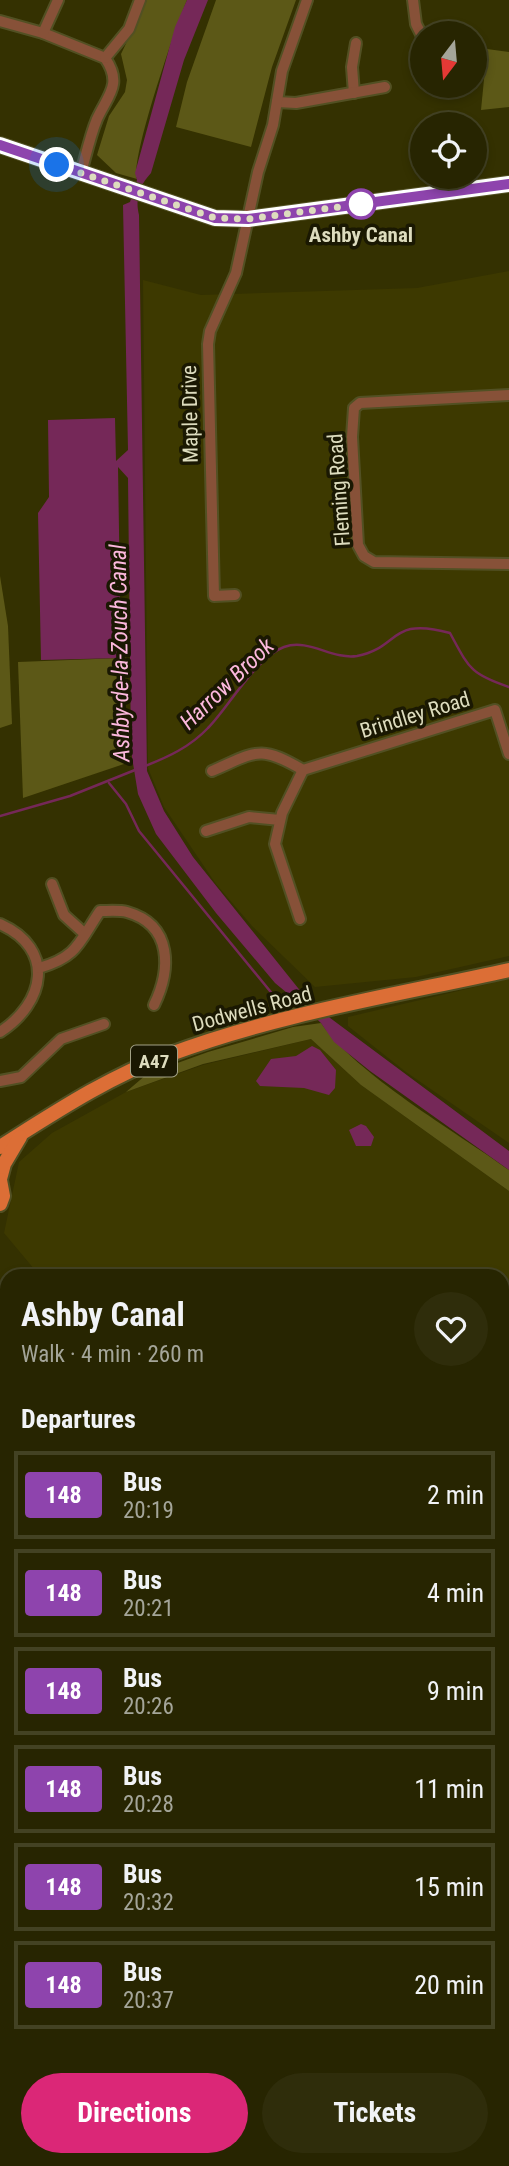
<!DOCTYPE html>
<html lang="en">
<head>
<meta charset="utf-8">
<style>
  :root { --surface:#272501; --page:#2f2d0b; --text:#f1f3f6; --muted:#a4a599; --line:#434223; --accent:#db2777 }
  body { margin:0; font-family:"Roboto Condensed",sans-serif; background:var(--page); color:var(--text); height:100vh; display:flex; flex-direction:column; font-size:26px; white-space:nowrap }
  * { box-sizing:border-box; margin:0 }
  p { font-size:23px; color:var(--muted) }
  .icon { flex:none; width:38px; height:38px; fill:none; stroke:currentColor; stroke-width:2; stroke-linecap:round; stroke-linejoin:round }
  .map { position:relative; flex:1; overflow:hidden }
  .panel { position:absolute; left:0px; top:1269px; width:509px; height:898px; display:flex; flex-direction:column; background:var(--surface); border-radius:21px 21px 0 0; box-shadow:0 4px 10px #0003,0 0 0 2px var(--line) }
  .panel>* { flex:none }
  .badge { padding:0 14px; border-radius:5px; font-size:24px; line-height:46px }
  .needle { width:46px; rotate:196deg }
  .controls { position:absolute; left:410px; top:21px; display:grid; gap:14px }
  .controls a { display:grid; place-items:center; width:77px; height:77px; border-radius:50%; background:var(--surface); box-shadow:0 4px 10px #0003,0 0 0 2px var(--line); font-size:35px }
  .you { position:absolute; width:35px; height:35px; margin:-18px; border:5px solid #fff; border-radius:50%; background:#1a73e8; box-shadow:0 0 0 10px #1a73e833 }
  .map>.badge { position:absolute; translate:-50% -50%; box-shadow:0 0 0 4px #fff }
  h2 { padding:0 21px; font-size:26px; line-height:63px }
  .round { display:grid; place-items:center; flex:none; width:74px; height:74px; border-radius:37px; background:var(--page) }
  .summary { display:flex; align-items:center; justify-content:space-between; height:119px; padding:0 21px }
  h1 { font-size:33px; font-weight:700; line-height:52px }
  .cta { display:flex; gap:14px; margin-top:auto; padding:14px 21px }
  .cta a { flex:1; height:80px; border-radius:42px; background:var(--accent); color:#fff; font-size:28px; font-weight:700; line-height:80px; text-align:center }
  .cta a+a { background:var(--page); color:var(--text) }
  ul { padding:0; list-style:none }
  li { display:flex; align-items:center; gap:21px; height:88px; margin:0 14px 10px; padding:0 7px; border:4px solid var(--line); border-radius:0px }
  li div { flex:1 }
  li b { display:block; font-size:26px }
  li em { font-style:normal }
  li .badge { min-width:77px; font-weight:700; text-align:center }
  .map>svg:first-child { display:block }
  .built { fill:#3d3900 }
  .green { fill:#5c5817 }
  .water { fill:#752858 }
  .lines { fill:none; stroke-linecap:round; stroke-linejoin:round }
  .stream { stroke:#752858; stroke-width:2.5 }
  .minor-casing { stroke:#525023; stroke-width:14 }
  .major-casing { stroke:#525023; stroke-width:18 }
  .minor { stroke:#875138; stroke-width:10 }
  .major { stroke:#dc6e36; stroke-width:14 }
  .line-casing { stroke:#fff; stroke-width:16 }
  .line { stroke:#8e44ad; stroke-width:10 }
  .walk { stroke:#dddcbe; stroke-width:7; stroke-dasharray:0 12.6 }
  .stop-dot { fill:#fff; stroke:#8e44ad; stroke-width:3.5 }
  .labels { text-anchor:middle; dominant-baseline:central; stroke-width:7; stroke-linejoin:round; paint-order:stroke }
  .shield { fill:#1a1802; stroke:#a2a186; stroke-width:2 }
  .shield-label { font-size:19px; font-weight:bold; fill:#dddcbe }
  .stop-label { font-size:21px; font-weight:bold; fill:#dddcbe; stroke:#1a1802 }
  .street-label { font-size:21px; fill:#dddcbe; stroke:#1a1802 }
  .water-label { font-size:23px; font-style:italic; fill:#fcb8dd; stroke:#1a1802 }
</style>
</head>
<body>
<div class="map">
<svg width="509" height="2166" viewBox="0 0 509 2166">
  <rect width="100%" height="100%" fill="#343101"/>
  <g class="built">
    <polygon points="509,271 509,956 416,977 315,987 252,926 216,884 164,807 148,768 143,280 201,295 417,288"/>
    <polygon points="509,979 509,1143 406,1072 348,1026 348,1017"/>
    <polygon points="311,1039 361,1085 509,1191 509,1627 502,1641 502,1276 40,1276 4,1233 19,1162 52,1133 126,1092 203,1065"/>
  </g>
  <g class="green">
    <path d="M147,0H187C176,26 130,159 137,179L116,173L97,155L109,116L125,92L127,80L121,54Z"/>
    <polygon points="216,0 296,0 272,67 251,147 176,127 187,82"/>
    <polygon points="487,49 509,52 509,107 481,110"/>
    <polygon points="0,576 8,626 12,724 0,728"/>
    <polygon points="121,658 124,764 23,798 18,662"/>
    <path d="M321,1023C356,1074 456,1132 509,1170V1191L361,1085L311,1039L203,1064L126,1092L147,1074L208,1052L293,1027Z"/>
  </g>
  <g class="water">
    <path d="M187,0H208L184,60L151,173C139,186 135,199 139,215L147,771L164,811L193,857L310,1003L509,1151V1170L370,1071L334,1042L321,1023L304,1007L275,983L216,913L156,834L138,794L131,751L128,478L118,467L121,658L41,660L38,513L49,497L48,420L115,418L116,461L128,450L123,205L130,202L137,180L135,173L175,27Z"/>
    <polygon points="312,1046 320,1050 336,1070 335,1088 329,1095 304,1088 260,1086 256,1081 271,1059 296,1056"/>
    <polygon points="361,1124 366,1126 374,1137 371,1146 356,1146 349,1130"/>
  </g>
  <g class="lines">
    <g class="stream">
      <path d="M145,766C168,757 190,747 208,728C229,707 256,657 284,647C309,638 332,660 357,656C400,648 389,616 450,633C469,668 470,674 509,687"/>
      <polyline points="109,783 126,804 139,831 279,1002"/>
      <polyline points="0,816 70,796 135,770"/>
    </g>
    <g class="minor-casing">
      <g id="minor">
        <polyline points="413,0 416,24 422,36"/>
        <path d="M0,21L43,33L105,58C123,84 108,95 97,119C90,136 86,155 81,173"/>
        <polyline points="43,33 58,0"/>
        <polyline points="105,58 129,29 140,0"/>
        <polyline points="354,93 352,67 356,43"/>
        <polyline points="277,102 296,103 385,87"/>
        <polyline points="509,395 360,403 354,408 352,437 358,545 364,556 374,562 509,564"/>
        <polyline points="235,595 214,596 208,344 210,331 236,273 258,172 273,125 282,71 307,0"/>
        <path d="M212,771C256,752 259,744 303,770"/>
        <polyline points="206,831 249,817 280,820"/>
        <polyline points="52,884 64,915 85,934"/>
        <polyline points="300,919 275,844 282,813 303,770 495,710 509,754"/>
        <path d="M0,924C56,949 45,1003 0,1032"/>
        <path d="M39,968C78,957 79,942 100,911C108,911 120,910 127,912C173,925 171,970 154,1005"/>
        <polyline points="0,1081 21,1077 61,1039 104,1024"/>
      </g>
    </g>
    <g class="major-casing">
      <g id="major">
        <polyline points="0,145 215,218 248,219 509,184"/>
        <path d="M0,1147C54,1113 108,1077 168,1055C277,1014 396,995 509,970"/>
        <polyline points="0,1179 4,1164 20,1137"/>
        <polyline points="0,1180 3,1196 0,1204"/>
      </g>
    </g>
    <use href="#minor" class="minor"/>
    <use href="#major" class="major"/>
  </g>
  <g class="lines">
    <g class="line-casing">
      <polyline id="line" points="0,145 215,218 248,219 509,184"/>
    </g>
    <use href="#line" class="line"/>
    <polyline class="walk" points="57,165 215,218 248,219 361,204"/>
  </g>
  <circle class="stop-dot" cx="361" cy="204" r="14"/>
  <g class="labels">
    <rect class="shield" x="131" y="1045.5" width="46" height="31" rx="5"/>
    <g class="shield-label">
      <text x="154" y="1061">A47</text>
    </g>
    <g class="stop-label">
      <text x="361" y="235">Ashby Canal</text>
    </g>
    <g class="street-label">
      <text transform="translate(190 414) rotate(-91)">Maple Drive</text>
      <text transform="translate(339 490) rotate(-94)">Fleming Road</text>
      <text transform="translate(415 715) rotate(-17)">Brindley Road</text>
      <text transform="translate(252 1009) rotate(-15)">Dodwells Road</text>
    </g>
    <g class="water-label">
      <text transform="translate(120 653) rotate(-91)">Ashby-de-la-Zouch Canal</text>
      <text transform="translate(227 684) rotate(-44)">Harrow Brook</text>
    </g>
  </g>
</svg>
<div class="controls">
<a><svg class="needle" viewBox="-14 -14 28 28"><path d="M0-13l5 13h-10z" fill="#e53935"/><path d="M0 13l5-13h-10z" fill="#a4a599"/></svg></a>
<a><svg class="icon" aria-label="locate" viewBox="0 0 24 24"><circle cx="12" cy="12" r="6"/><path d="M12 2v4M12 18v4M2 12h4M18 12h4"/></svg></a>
</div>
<div class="you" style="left:57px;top:165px"></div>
<section class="panel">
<div class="summary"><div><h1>Ashby Canal</h1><p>Walk · 4 min · 260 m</p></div><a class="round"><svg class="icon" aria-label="heart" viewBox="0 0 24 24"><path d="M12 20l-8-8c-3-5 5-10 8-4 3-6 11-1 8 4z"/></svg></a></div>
<h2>Departures</h2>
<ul>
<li><span class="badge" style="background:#8e44ad;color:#fff">148</span><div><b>Bus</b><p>20:19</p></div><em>2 min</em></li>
<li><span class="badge" style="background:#8e44ad;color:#fff">148</span><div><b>Bus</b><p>20:21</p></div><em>4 min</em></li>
<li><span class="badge" style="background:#8e44ad;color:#fff">148</span><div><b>Bus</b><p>20:26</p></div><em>9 min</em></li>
<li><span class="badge" style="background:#8e44ad;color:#fff">148</span><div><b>Bus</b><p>20:28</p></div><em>11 min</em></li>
<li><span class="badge" style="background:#8e44ad;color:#fff">148</span><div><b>Bus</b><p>20:32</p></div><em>15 min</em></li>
<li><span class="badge" style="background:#8e44ad;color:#fff">148</span><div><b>Bus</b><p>20:37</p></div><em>20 min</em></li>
</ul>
<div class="cta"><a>Directions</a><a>Tickets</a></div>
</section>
</div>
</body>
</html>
